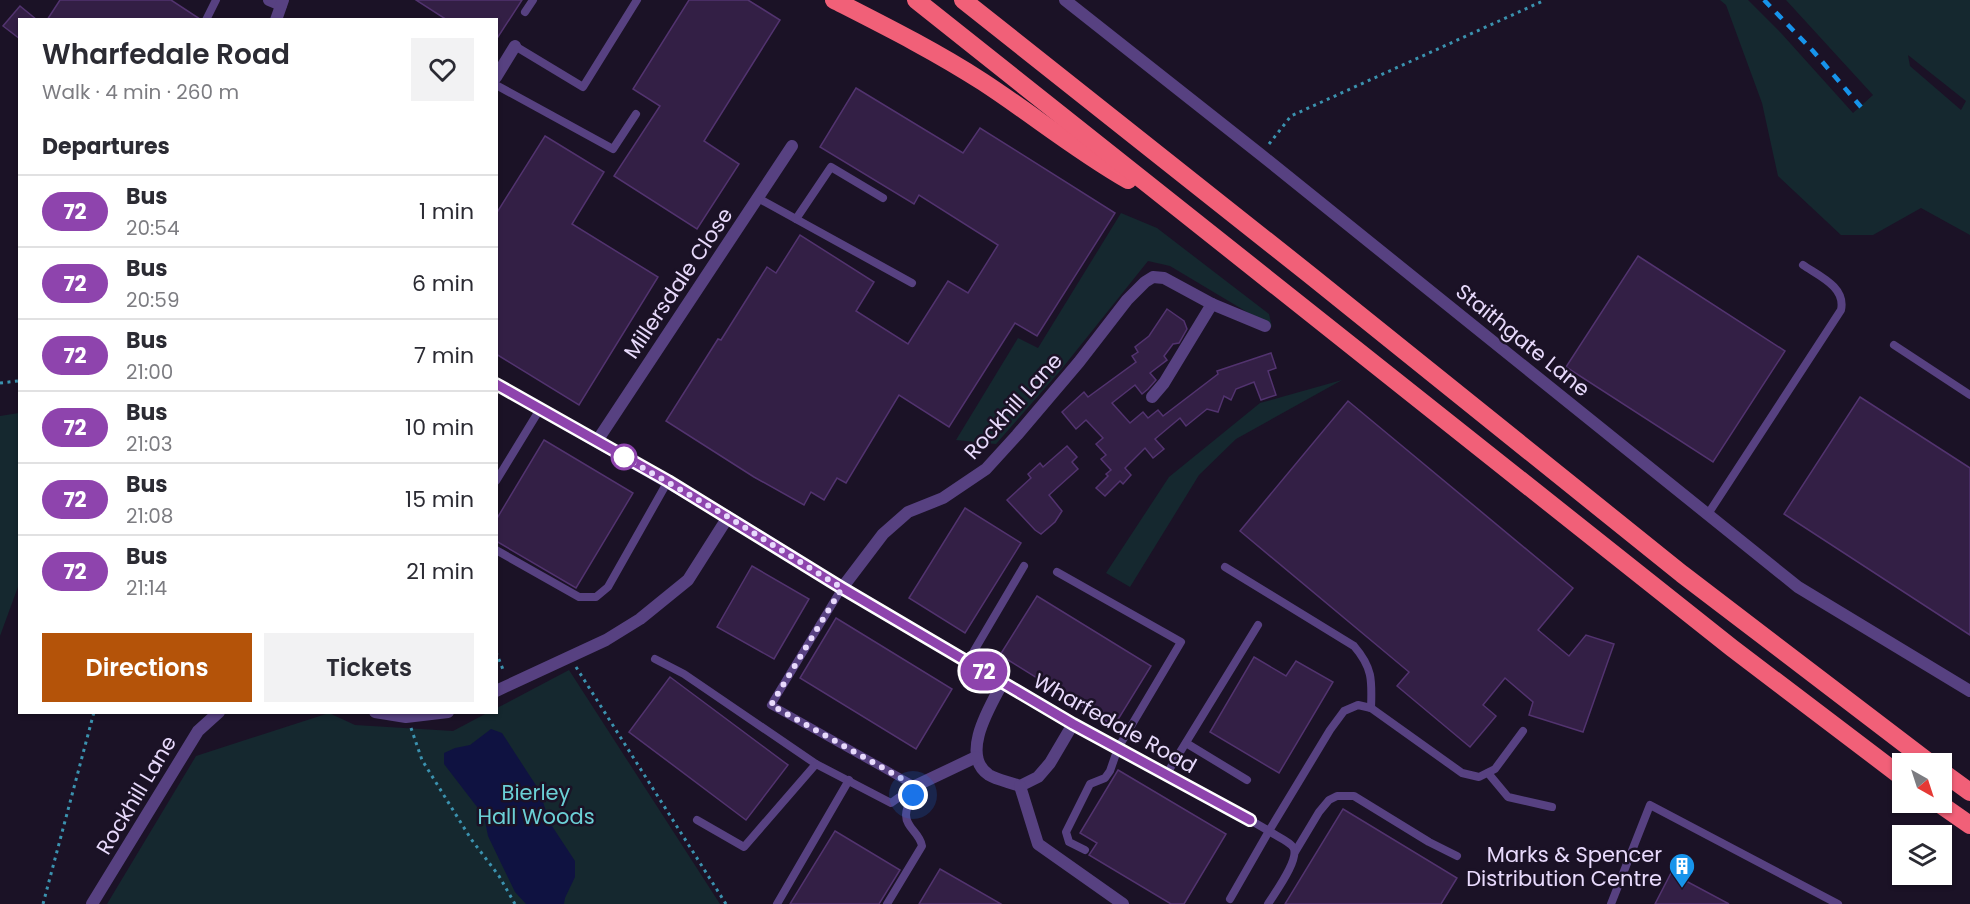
<!DOCTYPE html>
<html lang="en">
<head>
<meta charset="utf-8">
<style>
  :root { --surface:#fff; --page:#f2f2f3; --text:#2b2b33; --muted:#7c7c81; --line:#e1e1e2; --accent:#b45309 }
  body { margin:0; font-family:Poppins,sans-serif; background:var(--page); color:var(--text); height:100vh; display:flex; flex-direction:column; font-size:22px; white-space:nowrap }
  * { box-sizing:border-box; margin:0 }
  p { font-size:20px; color:var(--muted) }
  .icon { flex:none; width:33px; height:33px; fill:none; stroke:currentColor; stroke-width:2; stroke-linecap:round; stroke-linejoin:round }
  .map { position:relative; flex:1; overflow:hidden }
  .sheet { position:absolute; left:18px; top:18px; width:480px; height:696px; display:flex; flex-direction:column; background:var(--surface); border-radius:0px; box-shadow:0 2px 4px #0004 }
  .sheet>* { flex:none }
  .badge { padding:0 12px; border-radius:20px; font-size:21px; line-height:39px }
  .needle { width:39px; rotate:141deg }
  .controls { position:absolute; left:1892px; top:753px; display:grid; gap:12px }
  .controls a { display:grid; place-items:center; width:60px; height:60px; border-radius:0px; background:var(--surface); box-shadow:0 2px 4px #0004; font-size:30px }
  .you { position:absolute; width:30px; height:30px; margin:-15px; border:4px solid #fff; border-radius:50%; background:#1a73e8; box-shadow:0 0 0 9px #1a73e833 }
  .map>.badge { position:absolute; translate:-50% -50%; box-shadow:0 0 0 3px #fff }
  h2 { padding:0 24px; font-size:22px; line-height:54px }
  .round { display:grid; place-items:center; flex:none; width:63px; height:63px; border-radius:0px; background:var(--page) }
  .overview { display:flex; align-items:center; justify-content:space-between; height:102px; padding:0 24px }
  h1 { font-size:28px; font-weight:600; line-height:45px }
  .cta { display:flex; gap:12px; margin-top:auto; padding:12px 24px }
  .cta a { flex:1; height:69px; border-radius:0px; background:var(--accent); color:#fff; font-size:24px; font-weight:600; line-height:69px; text-align:center }
  .cta a+a { background:var(--page); color:var(--text) }
  ul { padding:0; list-style:none }
  li { display:flex; align-items:center; gap:18px; height:72px; padding:0 24px; border-top:2px solid var(--line) }
  li div { flex:1 }
  li b { display:block; font-size:22px }
  li em { font-style:normal }
  li .badge { min-width:66px; font-weight:700; text-align:center }
  .map>svg:first-child { display:block }
  .green { fill:#15282f; fill-rule:evenodd }
  .water { fill:#0f1241 }
  .building { fill:#331f45; stroke:#52336f; stroke-width:1.5 }
  .lines { fill:none; stroke-linecap:round; stroke-linejoin:round }
  .path { stroke:#3b92af; stroke-width:3; stroke-dasharray:3 4.5; stroke-linecap:butt }
  .service { stroke:#574181; stroke-width:8 }
  .minor { stroke:#574181; stroke-width:12 }
  .tertiary { stroke:#574181; stroke-width:12 }
  .motorway { stroke:#f16078; stroke-width:18 }
  .rail { stroke:#1794eb; stroke-width:4.5; stroke-dasharray:9 8; stroke-linecap:butt }
  .line-casing { stroke:#fff; stroke-width:14 }
  .line { stroke:#8e44ad; stroke-width:9 }
  .walk { stroke:#e8dafc; stroke-width:6; stroke-dasharray:0 10.8 }
  .stop-dot { fill:#fff; stroke:#8e44ad; stroke-width:3 }
  .labels { text-anchor:middle; dominant-baseline:central; stroke-width:5; stroke-linejoin:round; paint-order:stroke }
  .street-label { font-size:21px; fill:#e8dafc; stroke:#1b1226 }
  .park-label { font-size:21px; fill:#6bd0d6; stroke:#1b1226 }
  .poi-label { font-size:21px; fill:#e8dafc; stroke:#1b1226; text-anchor:end }
</style>
</head>
<body>
<div class="map">
<svg width="1970" height="904" viewBox="0 0 1970 904">
  <rect width="100%" height="100%" fill="#1b1226"/>
  <g class="green">
    <path d="M1720,0H1748L1781,33L1853,113L1873,95L1786,0H1970V235L1921,208L1873,235H1841L1778,176L1762,103L1726,5ZM1908,55L1966,101L1961,110L1910,66Z"/>
    <polygon points="1121,213 1157,228 1269,314 1272,327 1170,266 1148,261 1060,371 996,444 956,440 1018,338 1038,348"/>
    <polygon points="1342,380 1236,439 1199,475 1130,587 1106,573 1169,477 1260,403"/>
    <polygon points="19,413 19,584 0,636 0,416"/>
    <polygon points="569,670 720,904 107,904 196,756 329,713 355,725 453,731 487,713 496,712 497,708"/>
  </g>
  <polygon class="water" points="491,729 502,733 539,790 550,823 575,861 575,877 565,898 564,904 526,904 515,892 499,859 488,836 484,816 444,764 444,753 455,748 470,745"/>
  <g class="building">
    <polygon points="60,0 171,0 200,19 47,20"/>
    <polygon points="416,0 522,0 496,40 496,20 447,20"/>
    <polygon points="689,0 748,0 780,20 704,141 739,164 697,229 614,176 660,106 633,89"/>
    <polygon points="20,6 37,20 20,20 20,39 3,26"/>
    <polygon points="856,88 963,153 980,128 1115,213 1037,336 1015,323 949,427 899,395 846,483 837,478 824,500 811,492 804,505 754,477 666,421 718,339 721,340 767,267 776,273 800,235 874,282 856,311 908,344 948,281 968,293 998,245 919,195 914,204 820,147"/>
    <polygon points="545,136 604,172 572,224 658,277 579,405 496,354 496,214"/>
    <polygon points="1638,256 1785,351 1713,462 1566,367"/>
    <polygon points="1167,309 1184,321 1187,329 1179,343 1173,344 1164,356 1167,360 1150,373 1156,380 1148,389 1142,394 1135,385 1112,403 1130,423 1143,412 1148,418 1158,410 1163,416 1218,374 1217,371 1271,353 1276,368 1268,371 1276,395 1261,400 1254,382 1236,389 1231,400 1224,396 1218,412 1207,409 1186,426 1180,418 1155,439 1164,449 1153,458 1145,448 1125,468 1131,475 1123,484 1120,481 1105,496 1096,488 1108,476 1106,474 1111,470 1101,459 1106,455 1096,444 1103,438 1086,420 1076,429 1062,412 1084,392 1088,397 1136,362 1132,356 1138,352 1135,347 1149,336"/>
    <polygon points="1860,397 1970,468 1970,635 1784,514"/>
    <polygon points="1348,401 1573,588 1538,630 1569,656 1586,635 1614,644 1583,732 1529,715 1533,702 1505,678 1483,705 1496,716 1470,747 1397,686 1409,672 1240,531"/>
    <polygon points="544,440 633,493 576,588 496,541 496,520"/>
    <polygon points="1067,446 1077,457 1072,462 1078,469 1049,495 1062,511 1055,522 1041,534 1035,530 1007,500 1031,478 1028,474 1040,463 1043,467"/>
    <polygon points="965,508 1021,543 965,633 909,598"/>
    <polygon points="752,566 809,599 774,659 717,627"/>
    <polygon points="1037,596 1151,666 1114,726 1000,655"/>
    <polygon points="836,618 952,689 916,749 800,678"/>
    <polygon points="1254,657 1286,676 1296,661 1333,682 1279,773 1210,732"/>
    <polygon points="670,677 788,765 746,820 629,732"/>
    <polygon points="1118,770 1226,834 1184,904 1171,904 1089,855 1097,843 1080,833"/>
    <polygon points="1343,809 1457,878 1441,904 1285,904"/>
    <polygon points="835,831 900,870 879,904 790,904"/>
    <polygon points="940,869 1001,904 919,904"/>
    <polygon points="1671,873 1729,904 1655,904"/>
  </g>
  <g class="lines">
    <g class="path">
      <polyline points="1269,144 1291,116 1545,0"/>
      <polyline points="0,383 18,381 20,382"/>
      <polyline points="496,652 504,672"/>
      <polyline points="576,667 726,904"/>
      <polyline points="411,728 422,760 471,839 499,876 515,904"/>
      <polyline points="43,904 94,712"/>
    </g>
    <g class="service">
      <polyline points="525,12 533,0"/>
      <polyline points="206,20 216,0"/>
      <polyline points="515,46 583,87 637,0"/>
      <polyline points="496,85 613,149 636,114"/>
      <polyline points="758,198 912,283"/>
      <polyline points="796,219 831,167 883,198"/>
      <polyline points="1894,345 1970,395"/>
      <polyline points="496,481 540,409"/>
      <path d="M1708,514L1841,310C1846,287 1819,276 1803,265"/>
      <polyline points="496,550 579,597 596,597 608,587 668,481"/>
      <path d="M1225,567L1354,646C1373,668 1372,681 1371,708"/>
      <polyline points="1057,572 1181,642 1118,748 1110,771 1105,778 1090,784 1066,832 1069,842 1085,850"/>
      <polyline points="842,588 771,705 915,786"/>
      <polyline points="655,659 684,674 816,764"/>
      <polyline points="968,661 1024,566"/>
      <polyline points="1186,743 1247,780"/>
      <polyline points="1488,773 1508,797 1552,807"/>
      <polyline points="1166,775 1258,625"/>
      <polyline points="697,820 744,847 816,764 891,803 915,786"/>
      <polyline points="1250,820 1269,831 1330,730 1344,711 1358,705 1371,708 1462,773 1479,777 1495,769 1523,731"/>
      <polyline points="1295,852 1319,812 1329,800 1337,796 1354,796 1429,842 1457,856"/>
      <path d="M1230,899L1269,831C1276,836 1289,841 1293,847C1301,858 1274,894 1268,904"/>
      <polyline points="777,904 849,780"/>
      <path d="M887,904L922,846C920,833 906,828 906,815C906,806 913,796 915,787"/>
      <polyline points="1611,904 1650,805 1838,904"/>
    </g>
    <g class="minor">
      <polyline points="269,0 281,5"/>
      <polyline points="496,77 515,46"/>
      <polyline points="1152,397 1164,383 1212,304"/>
      <polyline points="597,441 792,146"/>
      <polyline points="728,517 842,588 1073,724 1250,820"/>
      <polyline points="842,588 883,534 908,512 943,498 986,469 1017,435 1079,362 1127,300 1145,282 1153,277 1164,278 1212,304 1265,326"/>
      <path d="M1003,682C991,705 959,755 989,775C997,780 1010,782 1020,786L1038,777L1050,763L1073,724"/>
      <polyline points="915,786 976,757"/>
      <polyline points="1020,786 1038,844 1123,904"/>
    </g>
    <g class="tertiary">
      <polyline points="1065,0 1260,154 1798,587 1970,691"/>
      <polyline points="276,20 283,0"/>
      <polyline points="496,384 728,517 688,580 640,619 606,640 496,691"/>
      <polyline points="375,712 406,717 448,712"/>
      <polyline points="92,904 198,731 219,712"/>
    </g>
    <g class="motorway">
      <path d="M834,0C885,26 935,51 983,82C1032,114 1077,151 1128,180"/>
      <polyline points="916,0 1732,648 1902,777"/>
      <polyline points="963,0 1310,275 1682,574 1931,764"/>
      <polyline points="1941,771 1970,792"/>
      <polyline points="1937,802 1970,825"/>
    </g>
    <polyline class="rail" points="1764,0 1813,51 1861,107"/>
  </g>
  <g class="lines">
    <g class="line-casing">
      <polyline id="line" points="496,384 668,481 842,588 1073,724 1250,820"/>
    </g>
    <use href="#line" class="line"/>
    <polyline class="walk" points="624,457 728,517 842,588 771,705 915,786 913,795"/>
  </g>
  <defs>
    <g id="building-pin" transform="scale(1.35)"><path d="M0 17L-7.5 6A9.5 9.5 0 1 1 7.5 6Z" fill="#1794eb" stroke="#1b1226"/><path d="M-4-6H4V6H1V3H-1V6H-4ZM-2.5-4.3h1.7v1.8h-1.7ZM.8-4.3h1.7v1.8H.8ZM-2.5-1h1.7V.8h-1.7ZM.8-1h1.7V.8H.8Z" fill="#fff"/></g>
  </defs>
  <g fill-rule="evenodd">
    <use href="#building-pin" x="1682" y="866"/>
  </g>
  <circle class="stop-dot" cx="624" cy="457" r="12"/>
  <g class="labels">
    <g class="street-label">
      <text transform="translate(678 283) rotate(-56)">Millersdale Close</text>
      <text transform="translate(1523 340) rotate(39)">Staithgate Lane</text>
      <text transform="translate(1013 406) rotate(-48)">Rockhill Lane</text>
      <text transform="translate(1115 723) rotate(29)">Wharfedale Road</text>
      <text transform="translate(136 795) rotate(-59)">Rockhill Lane</text>
    </g>
    <g class="park-label">
      <text x="536" y="792">Bierley<tspan x="536" dy="24">Hall Woods</tspan></text>
    </g>
    <g class="poi-label">
      <text x="1662" y="854">Marks &amp; Spencer<tspan x="1662" dy="24">Distribution Centre</tspan></text>
    </g>
  </g>
</svg>
<div class="controls">
<a><svg class="needle" viewBox="-14 -14 28 28"><path d="M0-13l5 13h-10z" fill="#e53935"/><path d="M0 13l5-13h-10z" fill="#7c7c81"/></svg></a>
<a><svg class="icon" aria-label="layers" viewBox="0 0 24 24"><path d="M12 4l9 5-9 5-9-5zM3 14l9 5 9-5"/></svg></a>
</div>
<div class="you" style="left:913px;top:795px"></div>
<b class="badge" style="left:984px;top:671px;background:#8e44ad;color:#fff">72</b>
<section class="sheet">
<div class="overview"><div><h1>Wharfedale Road</h1><p>Walk · 4 min · 260 m</p></div><a class="round"><svg class="icon" aria-label="heart" viewBox="0 0 24 24"><path d="M12 20l-8-8c-3-5 5-10 8-4 3-6 11-1 8 4z"/></svg></a></div>
<h2>Departures</h2>
<ul>
<li><span class="badge" style="background:#8e44ad;color:#fff">72</span><div><b>Bus</b><p>20:54</p></div><em>1 min</em></li>
<li><span class="badge" style="background:#8e44ad;color:#fff">72</span><div><b>Bus</b><p>20:59</p></div><em>6 min</em></li>
<li><span class="badge" style="background:#8e44ad;color:#fff">72</span><div><b>Bus</b><p>21:00</p></div><em>7 min</em></li>
<li><span class="badge" style="background:#8e44ad;color:#fff">72</span><div><b>Bus</b><p>21:03</p></div><em>10 min</em></li>
<li><span class="badge" style="background:#8e44ad;color:#fff">72</span><div><b>Bus</b><p>21:08</p></div><em>15 min</em></li>
<li><span class="badge" style="background:#8e44ad;color:#fff">72</span><div><b>Bus</b><p>21:14</p></div><em>21 min</em></li>
</ul>
<div class="cta"><a>Directions</a><a>Tickets</a></div>
</section>
</div>
</body>
</html>
